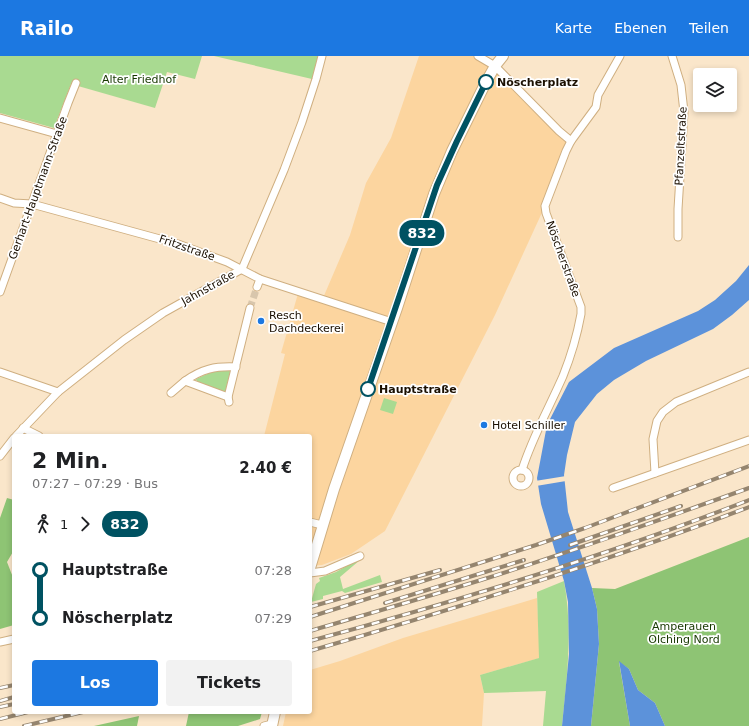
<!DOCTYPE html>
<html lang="de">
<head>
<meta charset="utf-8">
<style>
  :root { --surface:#fff; --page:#f2f2f2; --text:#202124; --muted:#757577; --accent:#1c78e1 }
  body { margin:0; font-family:"DejaVu Sans",sans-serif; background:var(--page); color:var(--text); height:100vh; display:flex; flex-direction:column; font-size:15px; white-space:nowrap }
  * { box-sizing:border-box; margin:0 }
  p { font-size:13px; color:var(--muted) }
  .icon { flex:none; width:22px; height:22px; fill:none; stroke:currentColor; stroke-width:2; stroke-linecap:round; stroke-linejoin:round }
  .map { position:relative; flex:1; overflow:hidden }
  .side { position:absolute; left:12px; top:378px; width:300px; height:280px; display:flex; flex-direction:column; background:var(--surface); border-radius:4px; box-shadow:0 2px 6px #0003 }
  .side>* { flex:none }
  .badge { padding:0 8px; border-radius:13px; font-size:14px; line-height:26px }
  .tools { position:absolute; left:693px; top:12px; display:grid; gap:8px }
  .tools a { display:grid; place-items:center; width:44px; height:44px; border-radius:4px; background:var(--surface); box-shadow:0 2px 6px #0003; font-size:20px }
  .map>.badge { position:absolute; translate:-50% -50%; box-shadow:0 0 0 2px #fff }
  .legs { display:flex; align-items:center; gap:6px; height:44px; padding:0 20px; font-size:13px }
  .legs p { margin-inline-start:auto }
  .overview { display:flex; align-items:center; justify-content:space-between; height:68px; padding:0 20px }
  h1 { font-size:22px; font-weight:700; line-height:30px }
  .action { display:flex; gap:8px; margin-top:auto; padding:8px 20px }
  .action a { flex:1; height:46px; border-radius:4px; background:var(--accent); color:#fff; font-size:16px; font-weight:700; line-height:46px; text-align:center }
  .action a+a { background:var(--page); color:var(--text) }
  ul { padding:0 20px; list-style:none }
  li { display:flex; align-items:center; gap:14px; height:48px; font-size:15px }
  li i { display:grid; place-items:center; width:6px; height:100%; margin:0 5px; background:currentColor }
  li i::after { content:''; width:10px; height:10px; margin:-5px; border:3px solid; border-radius:50%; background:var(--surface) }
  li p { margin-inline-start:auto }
  li:first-child i { background:linear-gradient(#0000 50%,currentColor 0) }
  li:last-child i { background:linear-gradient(currentColor 50%,#0000 0) }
  header { display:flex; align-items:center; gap:24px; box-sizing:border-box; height:56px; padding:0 20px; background:var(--accent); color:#fff }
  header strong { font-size:19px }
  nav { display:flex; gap:22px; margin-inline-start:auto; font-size:14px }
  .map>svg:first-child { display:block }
  .built { fill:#fcd59f }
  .green { fill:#a9da91 }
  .forest { fill:#8ec474 }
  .water { fill:#5c92da }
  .pier { fill:#fae6ca }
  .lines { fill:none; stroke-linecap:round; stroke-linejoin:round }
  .street-tunnel { stroke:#d8c6ac; stroke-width:7; stroke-dasharray:7 3.5; stroke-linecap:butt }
  .street-casing { stroke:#cfaf81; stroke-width:9 }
  .secondary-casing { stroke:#cfaf81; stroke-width:12 }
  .street { stroke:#fff; stroke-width:7 }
  .secondary { stroke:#fff; stroke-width:10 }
  .rail-casing { stroke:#95856f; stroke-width:4 }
  .rail { stroke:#fff; stroke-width:2.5; stroke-dasharray:8; stroke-linecap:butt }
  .line-1-casing { stroke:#fff; stroke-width:9 }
  .line-1 { stroke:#005262; stroke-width:6 }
  .stop-1-dot { fill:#fff; stroke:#005262; stroke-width:2 }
  .poi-dot { fill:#1c78e1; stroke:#fff; stroke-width:1.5 }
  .labels { text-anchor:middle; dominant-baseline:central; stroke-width:3.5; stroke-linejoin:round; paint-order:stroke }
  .park-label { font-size:11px; fill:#173800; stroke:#fff }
  .stop-label { font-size:11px; font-weight:bold; fill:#1a0f01; stroke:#fff; text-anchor:start }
  .street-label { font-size:11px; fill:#1a0f01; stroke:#fff }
  .poi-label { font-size:11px; fill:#1a0f01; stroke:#fff; text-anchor:start }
</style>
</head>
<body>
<header>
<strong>Railo</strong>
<nav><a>Karte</a><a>Ebenen</a><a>Teilen</a></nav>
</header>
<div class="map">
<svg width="749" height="670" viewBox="0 0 749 670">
  <rect width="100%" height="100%" fill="#fae6ca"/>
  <g class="built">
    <polygon points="419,0 478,0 495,10 571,85 545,150 495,259 385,475 351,498 322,509 310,510 310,380 264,380 285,298 281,297 299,234 323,242 350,179 366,127 391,82"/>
    <polygon points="537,542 540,602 480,619 484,637 482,670 283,670 286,656 310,656 310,614 340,605 403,582"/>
  </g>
  <g class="green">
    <polygon points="0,0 202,0 195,23 167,16 155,52 71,28 54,72 0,57"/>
    <polygon points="214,0 318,0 312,23"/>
    <polygon points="232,313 225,337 198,328 196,323 216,314"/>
    <polygon points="384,342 397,346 393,358 380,354"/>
    <polygon points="357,504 360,504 340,521 343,533 380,519 382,526 345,537 342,535 323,540 323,543 311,546 316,528 320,525 319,522 336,516"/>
    <path d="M564,525C573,573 567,622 562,670H543L546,635L484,637L480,619L539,602L537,536Z"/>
  </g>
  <g class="forest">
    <polygon points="7,442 14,444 14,494 7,506 14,524 14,569 0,573 0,462"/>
    <polygon points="749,481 749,670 665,670 655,647 638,634 629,613 619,606 630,670 591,670 599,588 597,553 592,532 615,533"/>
    <polygon points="189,656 262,656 260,663 238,670 186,670"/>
    <polygon points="139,660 137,670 94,670"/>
  </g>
  <g class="water">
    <polygon points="749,209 749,244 732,259 713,273 646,305 614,324 597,338 575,366 567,399 564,419 568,456 592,532 597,553 599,588 591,670 562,670 569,598 568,546 564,525 541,448 537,422 547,369 569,326 614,292 698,255 715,244 736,225"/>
    <polygon points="619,605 629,613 638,634 655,647 665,670 630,670"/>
  </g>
  <polygon class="pier" points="566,420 566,425 536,430 535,425"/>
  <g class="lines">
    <polyline class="street-tunnel" points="250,252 257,231"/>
    <g class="street-casing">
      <g id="street">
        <polyline points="478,0 495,10 559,75 571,85"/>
        <polyline points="672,0 681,29 684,56 678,153 678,181"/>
        <polyline points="0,62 57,78"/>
        <polyline points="0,142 14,147 32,148 178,188 227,206 260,223 392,266"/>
        <polyline points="257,231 260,223"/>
        <polyline points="0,236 68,47 76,27"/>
        <polyline points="0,316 58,336"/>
        <polyline points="171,337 185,325"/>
        <path d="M228,341L185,325C202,313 215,310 236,311"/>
        <polyline points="229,346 228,341 250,252"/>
        <polyline points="23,372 39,380"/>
        <polyline points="16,380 58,336 124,284 163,257 242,213 284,114 302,66 316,23 322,0"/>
        <polyline points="0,400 14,382"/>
        <path d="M522,414C532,382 549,352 563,320C571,300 577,280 581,258V251L546,157L545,150L566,95L571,85L596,51L598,39L620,0"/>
        <circle cx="521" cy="422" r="8"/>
        <polyline points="655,417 653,383 657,365 663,356 676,346 749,316"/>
        <polyline points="613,432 749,384"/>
        <polyline points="310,466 322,469"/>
        <polyline points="310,517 325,515 360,500"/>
        <polyline points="0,586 14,583"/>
        <polyline points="264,670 272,668"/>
      </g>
    </g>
    <g class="secondary-casing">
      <g id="secondary">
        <polyline points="310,512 334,433 397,252 434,138 452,95 486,26 495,10 503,0"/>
        <polyline points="272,670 275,656"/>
      </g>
    </g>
    <use href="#street" class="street"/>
    <use href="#secondary" class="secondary"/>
    <g class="rail-casing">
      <g id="rail">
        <polyline points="570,489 681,450"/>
        <polyline points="385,547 524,504"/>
        <polyline points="310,551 440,514"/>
        <polyline points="310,561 536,489 585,472 749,410"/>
        <path d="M310,575C367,558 424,542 481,524C571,496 660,464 749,432"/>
        <path d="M310,585C458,545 606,500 749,444"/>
        <path d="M310,595C458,552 605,506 749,451"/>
        <polyline points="0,632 14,629"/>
        <polyline points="0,645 14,641"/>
        <polyline points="0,651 14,648"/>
        <polyline points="0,663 28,656"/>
        <polyline points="24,670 83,656"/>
      </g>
    </g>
    <use href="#rail" class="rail"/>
  </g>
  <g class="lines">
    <g class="line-1-casing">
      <polyline id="line-1" points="368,333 437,129 457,85 486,26"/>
    </g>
    <use href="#line-1" class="line-1"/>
  </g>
  <g class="stop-1-dot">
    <circle cx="486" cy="26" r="7"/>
    <circle cx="368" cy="333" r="7"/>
  </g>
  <g class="poi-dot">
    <circle cx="261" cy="265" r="4"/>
    <circle cx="484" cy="369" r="4"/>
  </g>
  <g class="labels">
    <g class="park-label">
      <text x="139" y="23">Alter Friedhof</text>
      <text x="684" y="570">Amperauen<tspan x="684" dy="13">Olching Nord</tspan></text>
    </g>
    <g class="stop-label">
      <text x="497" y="26">Nöscherplatz</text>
      <text x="379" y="333">Hauptstraße</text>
    </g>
    <g class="street-label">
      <text transform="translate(681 90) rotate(-87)">Pfanzeltstraße</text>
      <text transform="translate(38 132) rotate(-70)">Gerhart-Hauptmann-Straße</text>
      <text transform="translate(187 192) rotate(19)">Fritzstraße</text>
      <text transform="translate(563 203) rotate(70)">Nöscherstraße</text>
      <text transform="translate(208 232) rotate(-29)">Jahnstraße</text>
    </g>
    <g class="poi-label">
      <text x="269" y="259">Resch<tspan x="269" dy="13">Dachdeckerei</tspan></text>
      <text x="492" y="369">Hotel Schiller</text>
    </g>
  </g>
</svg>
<div class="tools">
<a><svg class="icon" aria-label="layers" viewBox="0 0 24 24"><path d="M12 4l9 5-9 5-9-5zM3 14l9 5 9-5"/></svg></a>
</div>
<b class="badge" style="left:422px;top:177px;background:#005262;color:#fff">832</b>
<section class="side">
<div class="overview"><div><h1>2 Min.</h1><p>07:27 – 07:29 · Bus</p></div><b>2.40 €</b></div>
<div class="legs"><svg class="icon" aria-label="walk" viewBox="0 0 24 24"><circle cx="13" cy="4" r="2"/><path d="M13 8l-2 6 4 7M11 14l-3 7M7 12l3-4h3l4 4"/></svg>1<svg class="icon" aria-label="forward" viewBox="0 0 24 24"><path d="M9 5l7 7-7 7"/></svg><b class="badge" style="background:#005262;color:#fff">832</b></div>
<ul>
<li><i style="color:#005262"></i><b>Hauptstraße</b><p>07:28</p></li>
<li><i style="color:#005262"></i><b>Nöscherplatz</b><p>07:29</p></li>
</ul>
<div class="action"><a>Los</a><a>Tickets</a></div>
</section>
</div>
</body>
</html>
